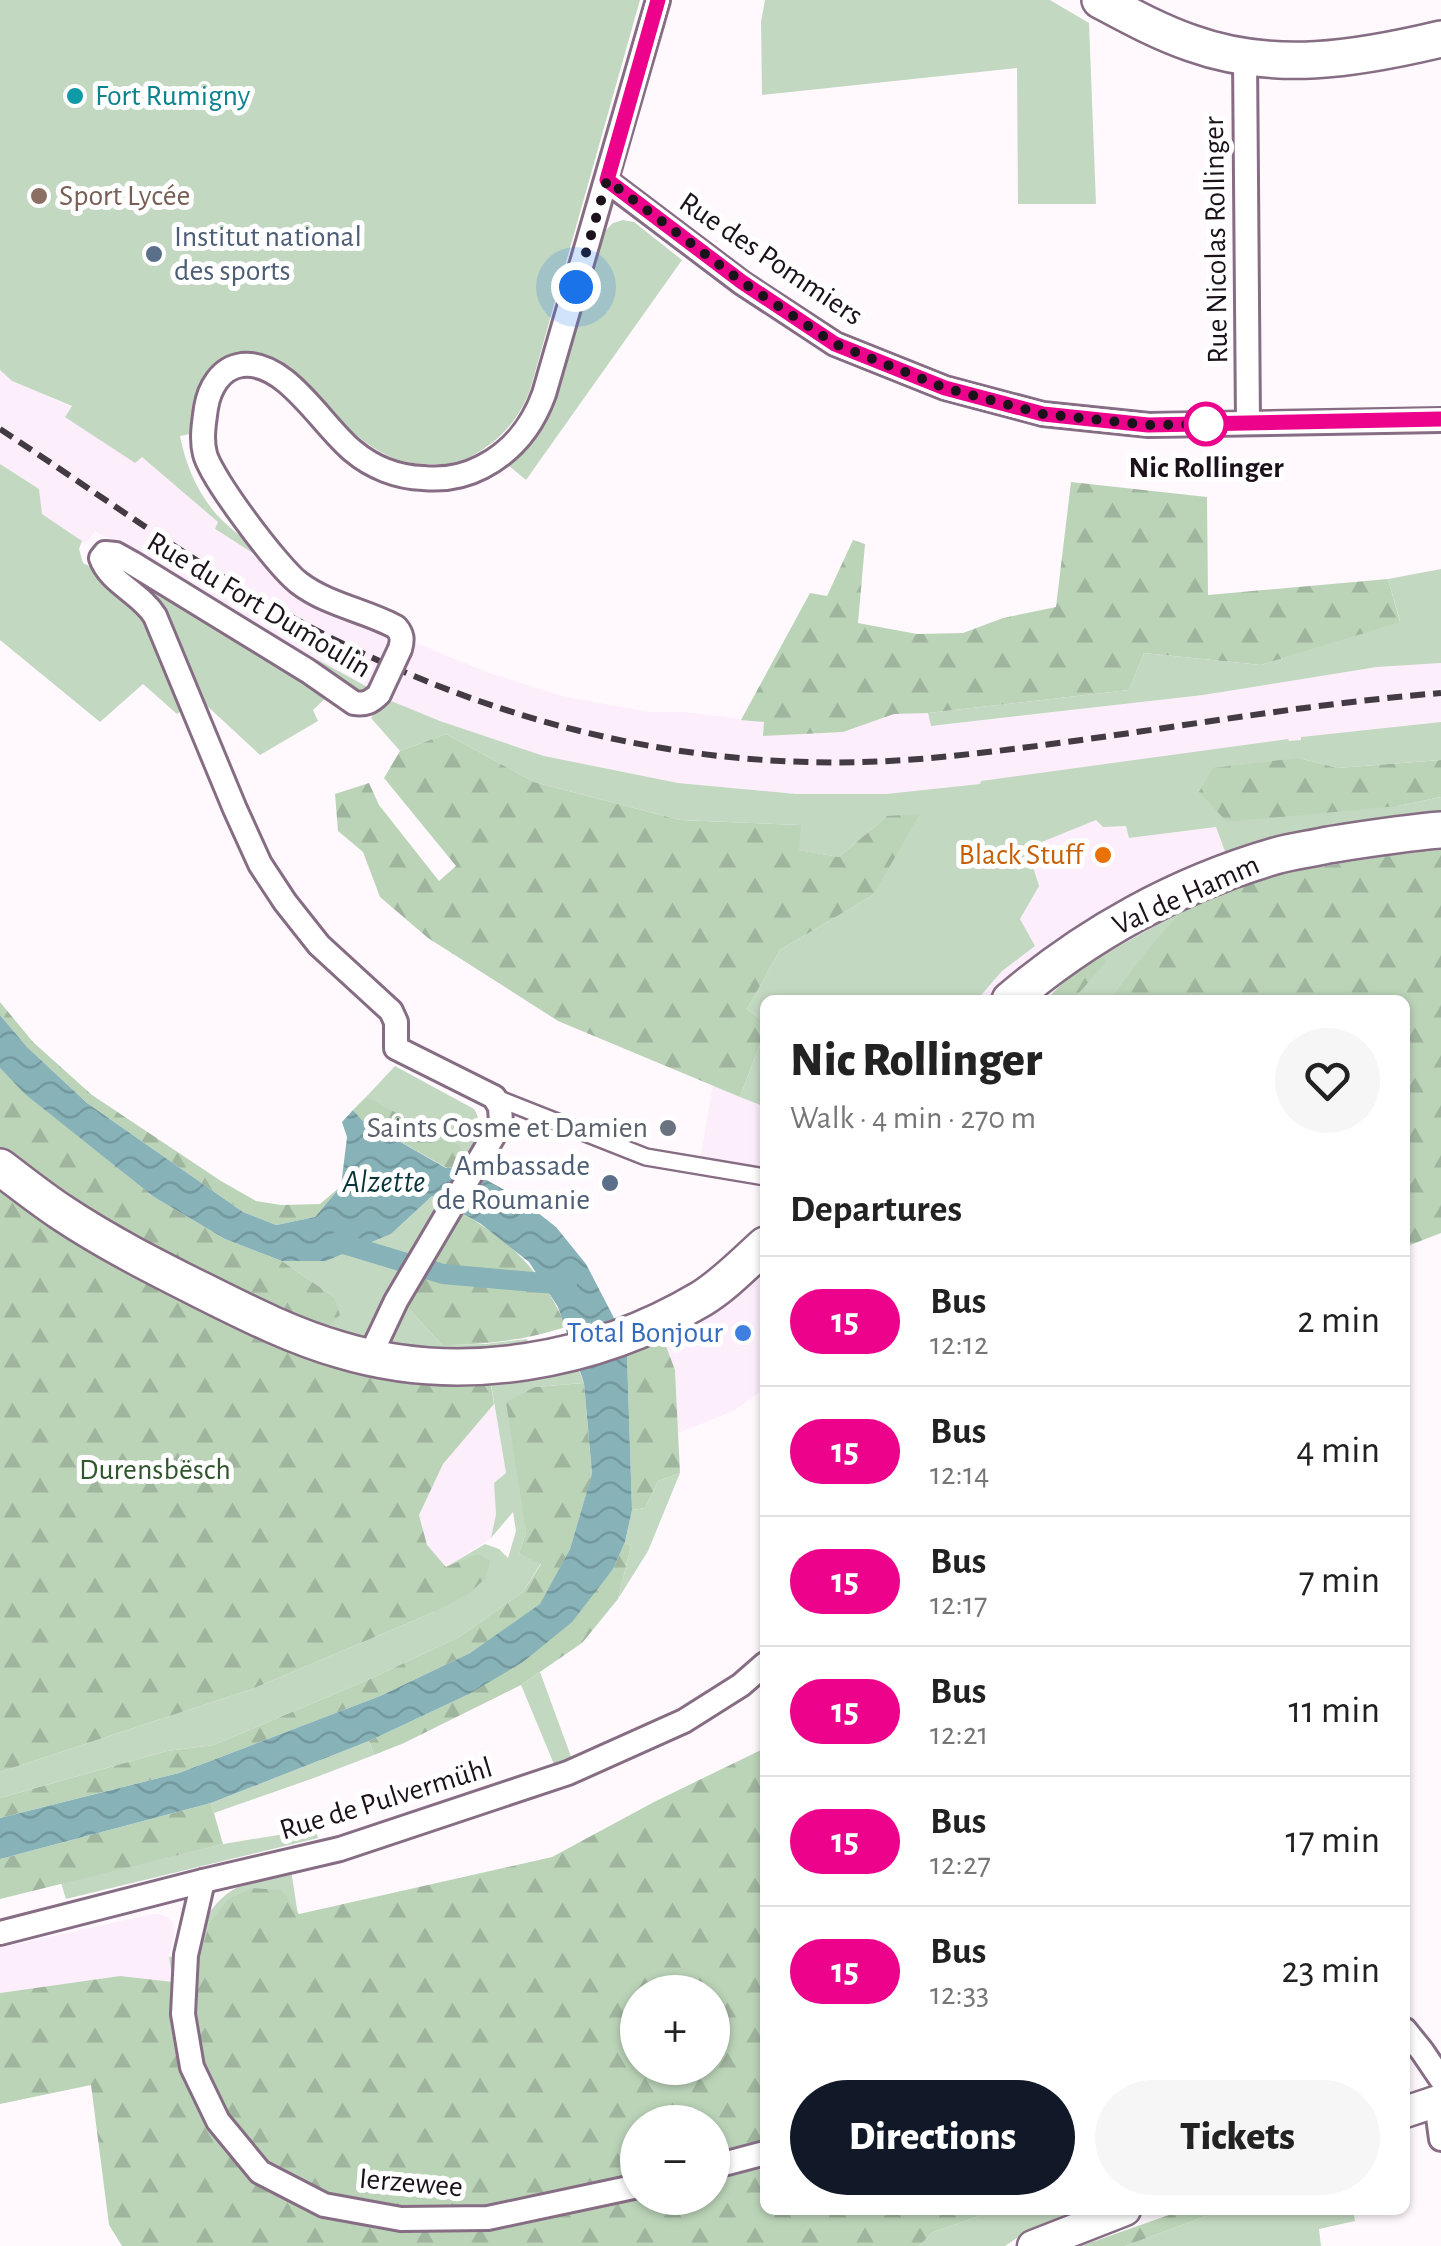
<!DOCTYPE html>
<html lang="en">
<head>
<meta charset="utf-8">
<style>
  :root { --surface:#fff; --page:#f6f6f6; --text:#222; --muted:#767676; --line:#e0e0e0; --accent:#111827 }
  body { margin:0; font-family:"Alegreya Sans",sans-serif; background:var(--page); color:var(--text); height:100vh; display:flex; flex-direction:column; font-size:38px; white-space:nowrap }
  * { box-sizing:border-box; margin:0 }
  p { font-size:32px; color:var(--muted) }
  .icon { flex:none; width:55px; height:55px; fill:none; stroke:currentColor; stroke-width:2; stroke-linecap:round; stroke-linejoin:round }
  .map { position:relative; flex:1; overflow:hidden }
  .details { position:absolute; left:760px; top:995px; width:650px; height:1220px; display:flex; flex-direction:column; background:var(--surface); border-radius:15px; box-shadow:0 2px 8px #0004 }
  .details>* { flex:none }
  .badge { padding:0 20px; border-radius:32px; font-size:35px; line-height:65px }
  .tools { position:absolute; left:620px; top:1975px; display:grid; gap:20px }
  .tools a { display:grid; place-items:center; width:110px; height:110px; border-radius:50%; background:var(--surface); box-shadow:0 2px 8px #0004; font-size:50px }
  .you { position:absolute; width:50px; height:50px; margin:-25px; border:8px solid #fff; border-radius:50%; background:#1a73e8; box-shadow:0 0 0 15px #1a73e833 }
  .map>.badge { position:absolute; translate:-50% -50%; box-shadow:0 0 0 5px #fff }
  h2 { padding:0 30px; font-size:38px; line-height:90px }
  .round { display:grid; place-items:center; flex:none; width:105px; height:105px; border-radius:52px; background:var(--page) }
  .overview { display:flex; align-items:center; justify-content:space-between; height:170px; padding:0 30px }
  h1 { font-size:48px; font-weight:800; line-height:75px }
  .primary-button { display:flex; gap:20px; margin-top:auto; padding:20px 30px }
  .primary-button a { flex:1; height:115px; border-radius:60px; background:var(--accent); color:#fff; font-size:40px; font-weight:800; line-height:115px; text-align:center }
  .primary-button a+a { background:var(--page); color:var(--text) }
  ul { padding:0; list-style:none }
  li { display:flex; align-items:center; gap:30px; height:130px; padding:0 30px; border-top:2px solid var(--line) }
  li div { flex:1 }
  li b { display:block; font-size:38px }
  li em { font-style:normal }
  li .badge { min-width:110px; font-weight:700; text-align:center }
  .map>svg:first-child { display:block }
  .built { fill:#fceefb }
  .green { fill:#c3d8c1 }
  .forest { fill:url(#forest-firs); fill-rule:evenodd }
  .water { fill:url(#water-waves) }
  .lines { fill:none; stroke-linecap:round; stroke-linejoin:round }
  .canal { stroke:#86b2b8; stroke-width:20 }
  .pedestrian-casing { stroke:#866d84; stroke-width:20 }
  .minor-casing { stroke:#866d84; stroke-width:28 }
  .secondary-casing { stroke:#866d84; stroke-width:35 }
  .primary-casing { stroke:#866d84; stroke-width:40 }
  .pedestrian { stroke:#fff; stroke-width:15 }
  .minor { stroke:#fff; stroke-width:22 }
  .secondary { stroke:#fff; stroke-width:30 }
  .primary { stroke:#fff; stroke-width:35 }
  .rail { stroke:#433b43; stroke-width:6; stroke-dasharray:15 8; stroke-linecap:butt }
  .minor-bridge-casing { stroke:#866d84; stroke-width:28; stroke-linecap:butt }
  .minor-bridge { stroke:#fff; stroke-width:22 }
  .line-casing { stroke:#fff; stroke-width:22 }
  .line { stroke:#ed028c; stroke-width:15 }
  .walk { stroke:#1b121b; stroke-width:10; stroke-dasharray:0 18 }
  .culture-dot { fill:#0f9aa8; stroke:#fff; stroke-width:4 }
  .education-dot { fill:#8d6e63; stroke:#fff; stroke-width:4 }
  .service-dot { fill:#5c6f8a; stroke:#fff; stroke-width:4 }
  .stop-dot { fill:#fff; stroke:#ed028c; stroke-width:5 }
  .food-dot { fill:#e8710a; stroke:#fff; stroke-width:4 }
  .worship-dot { fill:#6b7280; stroke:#fff; stroke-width:4 }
  .shop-dot { fill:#3f7fe0; stroke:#fff; stroke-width:4 }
  .labels { text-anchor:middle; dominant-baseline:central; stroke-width:10; stroke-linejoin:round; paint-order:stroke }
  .culture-label { font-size:30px; fill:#0d838f; stroke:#fff; text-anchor:start }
  .education-label { font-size:30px; fill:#785e54; stroke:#fff; text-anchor:start }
  .service-label { font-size:30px; fill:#4e5e75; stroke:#fff; text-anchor:start }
  .street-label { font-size:30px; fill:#1b121b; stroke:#fff }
  .stop-label { font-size:30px; font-weight:bold; fill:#1b121b; stroke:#fff }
  .food-label { font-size:30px; fill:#c56008; stroke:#fff; text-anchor:end }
  .worship-label { font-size:30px; fill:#5b616d; stroke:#fff; text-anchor:end }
  .shop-label { font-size:30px; fill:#366cbe; stroke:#fff; text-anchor:end }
  .park-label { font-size:30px; fill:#31552c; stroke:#fff }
  .water-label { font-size:32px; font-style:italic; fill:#09343a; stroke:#fff }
</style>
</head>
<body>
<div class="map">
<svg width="1441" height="2246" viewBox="0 0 1441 2246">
  <defs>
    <pattern id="forest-firs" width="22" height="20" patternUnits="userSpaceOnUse" patternTransform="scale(2.5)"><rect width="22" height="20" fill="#bbd4b8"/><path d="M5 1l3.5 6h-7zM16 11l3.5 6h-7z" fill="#a0b59e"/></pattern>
    <pattern id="water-waves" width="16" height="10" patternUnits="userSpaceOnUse" patternTransform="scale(2.5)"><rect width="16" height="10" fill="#86b2b8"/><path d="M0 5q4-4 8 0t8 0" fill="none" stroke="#73989e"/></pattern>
  </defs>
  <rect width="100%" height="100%" fill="#fff9fe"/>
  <g class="built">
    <polygon points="0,370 12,381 72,407 65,416 135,463 142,456 219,522 215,530 384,630 389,644 405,651 411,641 489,673 566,697 649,712 685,712 764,722 763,736 843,732 894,714 928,713 932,726 1203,695 1377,667 1441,663 1441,722 1302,737 1302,741 981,782 981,784 886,794 795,794 678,783 544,756 440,721 384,698 320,661 292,651 95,531 86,544 42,514 39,489 0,464"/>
    <polygon points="1096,819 1126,826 1129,838 1216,827 1238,887 1180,912 1080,968 1060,984 1046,1000 977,1000 1002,971 1035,946 1020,919 1039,886 1027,848"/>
    <polygon points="713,1085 765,1107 765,1177 699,1165"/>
    <polygon points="765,1271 765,1388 735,1410 678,1433 675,1370 663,1338 715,1311"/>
    <polygon points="494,1404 506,1473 494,1483 496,1514 491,1538 446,1567 427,1545 419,1514 442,1464"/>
    <polygon points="153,1914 163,1915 173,1922 174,1932 169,1957 173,1982 119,1976 0,1993 0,1948"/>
  </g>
  <g class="green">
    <path d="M0,0H640L530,390C518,421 500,441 470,457C456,464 440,465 425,464C374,464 340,419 306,386C299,379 291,371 283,366C254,348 213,353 199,388C193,401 193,419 190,434L180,436C186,467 200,499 223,521C238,536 257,547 270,564L215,529L218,522L142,457L135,463L65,417L72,406L12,381L0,370Z"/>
    <polygon points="765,0 1050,0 1089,23 1096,204 1018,204 1017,68 762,95 761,22"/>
    <path d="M623,220L634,222L682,260L526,480L508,465C530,445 545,426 556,398L605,231L613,223Z"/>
    <polygon points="0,464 39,489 42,514 82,541 79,549 83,563 115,579 101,558 292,651 320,661 369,688 356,693 334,690 313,710 318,721 260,755 205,704 191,704 177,714 143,684 100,722 0,640"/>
    <polygon points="1441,569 1441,663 1377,667 1203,695 931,726 928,713 1129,690 1144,653 1261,665 1400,621 1388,579"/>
    <path d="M384,698L440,721L544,756L678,783L796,794H886L980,784L981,781L1288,739L1289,741L1301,740V737L1441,722V760L1337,768L1299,758L1398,806L1441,797V850C1372,856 1304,868 1238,887L1216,827L1129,838L1126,826L1103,827L1096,820L1027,848L1039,886L1020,919L1035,946L1002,971L977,1000H765V1023L747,1009L780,950L873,895L887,816L839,857L798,850L800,825L680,820L534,782L446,734L400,751L371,718Z"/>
    <polygon points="1180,912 1109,1000 1073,1000 1105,962 1103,955"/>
    <polygon points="765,1031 765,1107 740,1097"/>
    <path d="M395,1066L474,1109C485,1125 473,1143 466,1161L366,1097Z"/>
    <polygon points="432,1196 443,1202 386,1296 407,1307 442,1345 485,1344 527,1339 541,1376 579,1370 584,1383 535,1387 524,1507 526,1532 519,1554 541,1563 523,1592 459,1637 370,1679 214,1745 167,1751 0,1798 0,1772 252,1689 434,1612 446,1567 485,1544 499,1549 508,1558 516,1531 513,1512 491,1538 496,1514 494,1483 506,1473 488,1366 313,1342 334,1297 282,1261 326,1261 391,1234"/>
    <polygon points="680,1473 648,1551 618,1599 631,1546 625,1542 632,1510 645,1508 658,1481"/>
    <polygon points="540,1672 573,1762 556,1769 521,1685"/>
    <polygon points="369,1741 374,1755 314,1778 214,1813 211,1803"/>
    <polygon points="315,1829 318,1838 66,1899 61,1883 223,1844"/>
    <path d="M291,1870L298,1915L183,2014L173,1982L169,1957L186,1954C217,1894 224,1886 291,1870Z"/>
    <polygon points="997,2210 1085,2210 1023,2234 1005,2246 919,2246 933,2232"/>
    <polygon points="1223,2210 1353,2210 1355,2221 1319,2229 1321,2246 1125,2246"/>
  </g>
  <g class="forest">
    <polygon points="1071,482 1207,497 1208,595 1388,579 1400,622 1261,665 1144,653 1129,690 928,713 894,714 843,732 763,736 764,722 741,720 810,593 827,596 853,540 865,544 858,623 917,634 963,633 1003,618 1056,607"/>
    <polygon points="446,734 534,782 680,820 801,825 799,850 839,857 887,816 920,814 873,895 780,950 747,1009 765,1023 765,1031 740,1097 558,1021 428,938 380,897 363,852 338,831 335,794 369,783 379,805 439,881 456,866 384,778 400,751"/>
    <polygon points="1299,758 1337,768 1441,760 1441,797 1398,806 1227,822 1199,792 1213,768"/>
    <polygon points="1441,850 1441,1233 1405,1247 1405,1000 1109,1000 1146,952 1180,912 1238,887 1284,873 1390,855"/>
    <path d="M1103,955L1106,962L1073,1000H1046C1063,981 1081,968 1103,955Z"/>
    <polygon points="0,1002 33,1042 92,1095 221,1181 256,1201 281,1205 320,1204 341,1186 315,1217 276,1225 243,1212 87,1103 27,1047 0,1015"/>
    <polygon points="0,1068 26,1094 154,1197 225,1239 282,1261 334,1297 340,1315 314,1341 488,1366 494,1404 443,1464 419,1515 427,1545 446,1567 478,1554 490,1561 486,1578 468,1594 434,1612 252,1689 0,1772"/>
    <polygon points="366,1097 460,1146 466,1161 463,1167 447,1168 362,1120 353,1110"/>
    <path d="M460,1212C511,1241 543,1272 566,1327C521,1341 489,1344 442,1345L407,1307Z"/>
    <polygon points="663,1338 675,1370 680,1473 658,1481 645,1508 632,1510 627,1355"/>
    <polygon points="584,1383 592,1475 570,1549 540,1605 470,1653 380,1696 179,1773 0,1818 0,1798 167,1751 214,1745 370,1679 459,1637 523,1592 541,1564 519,1554 526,1532 506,1402 535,1387"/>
    <polygon points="625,1542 631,1546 618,1599 582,1643 521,1685 404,1743 374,1755 369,1741 467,1695 613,1569"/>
    <path d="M765,1748V2210H997L933,2232L919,2246H122L109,2225L91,2085L0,2104V1993L120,1976L173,1982L183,2012L210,1922L227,1900L252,1888L281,1890L299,1914L552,1857L654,1802ZM638,1992H712V2068H638ZM638,2122H712V2198H638Z"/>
    <polygon points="211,1803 223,1844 0,1899 0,1859"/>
    <polygon points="1183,2210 1223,2210 1125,2246 1081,2246"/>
  </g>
  <polygon class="water" points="0,1015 27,1047 87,1103 243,1212 276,1225 315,1217 341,1186 347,1137 342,1122 353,1110 362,1120 446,1168 463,1167 519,1198 556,1227 586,1264 613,1316 627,1355 632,1510 625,1542 613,1569 572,1622 523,1662 467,1695 369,1741 211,1803 0,1859 0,1818 179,1773 380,1696 470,1653 540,1604 570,1549 592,1474 584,1383 558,1307 529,1262 481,1224 432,1196 391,1234 326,1261 282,1261 225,1239 154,1197 25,1094 0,1068"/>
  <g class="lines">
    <polyline class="canal" points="337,1242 443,1274 567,1285"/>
    <g class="pedestrian-casing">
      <polyline id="pedestrian" points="494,1097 646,1157 765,1177"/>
    </g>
    <g class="minor-casing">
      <g id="minor">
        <polyline points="1245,57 1248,423"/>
        <polyline points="607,181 742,283 835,344 945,388 1043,414 1149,425 1441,420"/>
        <path d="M400,649C403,639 402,634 396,627C364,610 328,605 299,583C278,567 211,478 205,454C201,439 204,423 206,408C209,389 220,368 242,365C286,360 322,426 353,451C372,467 397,477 423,478C443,480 463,477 482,467C513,451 532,427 544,394L658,0"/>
        <path d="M369,1358L396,1301L501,1123L500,1107L494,1097L396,1048V1022L391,1011L319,945L285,902L260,864L235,809L155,616C141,593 110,583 101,558L105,553L116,554L132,563L308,671L354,703C365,705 371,702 379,694"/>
        <polyline points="203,1881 186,1955 183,2014 192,2067 218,2121 260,2172 324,2205 401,2219 488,2218 638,2186"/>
        <polyline points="0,1933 203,1881 340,1849 568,1773 684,1721 741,1685 765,1664"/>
        <polyline points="1405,2030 1422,2051 1441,2079"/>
        <polyline points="1436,2102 1441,2139"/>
        <polyline points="712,2167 765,2153"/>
      </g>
    </g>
    <g class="secondary-casing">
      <g id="secondary">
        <polyline points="1405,2112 1441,2100"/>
        <polyline points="1033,2246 1125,2210"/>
      </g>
    </g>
    <g class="primary-casing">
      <g id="primary">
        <path d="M1100,0C1130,16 1159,32 1191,43C1274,73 1357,59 1441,39"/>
        <path d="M1010,1000C1087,934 1178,884 1275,856C1292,851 1311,849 1328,845C1366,839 1403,833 1441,830"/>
        <path d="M0,1167C20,1182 40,1198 61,1212C106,1242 153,1266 201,1290C247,1313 292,1336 341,1350C461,1386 595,1362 701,1299C724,1285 745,1263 765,1245"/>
      </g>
    </g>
    <use href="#pedestrian" class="pedestrian"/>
    <use href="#minor" class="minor"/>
    <use href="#secondary" class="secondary"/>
    <use href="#primary" class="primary"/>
    <path class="rail" d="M0,429C102,496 202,570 310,627C503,729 713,778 931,758C1102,742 1270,707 1441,693"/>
    <g class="minor-bridge-casing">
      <polyline id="minor-bridge" points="379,694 400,649"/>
    </g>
    <use href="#minor-bridge" class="minor-bridge"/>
  </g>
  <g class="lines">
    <g class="line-casing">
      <polyline id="line" points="658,0 607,180 742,282 835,344 945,388 1043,414 1148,425 1441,419"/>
    </g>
    <use href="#line" class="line"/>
    <polyline class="walk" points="576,287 607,180 742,282 835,344 945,388 1043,414 1148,425 1214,424 1206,424"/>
  </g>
  <circle class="culture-dot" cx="75" cy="96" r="10"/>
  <circle class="education-dot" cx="39" cy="196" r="10"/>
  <g class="service-dot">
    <circle cx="154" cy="254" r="10"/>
    <circle cx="610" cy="1183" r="10"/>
  </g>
  <circle class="stop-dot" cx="1206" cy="424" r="20"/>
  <circle class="food-dot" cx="1103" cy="855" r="10"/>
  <circle class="worship-dot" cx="668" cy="1128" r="10"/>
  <circle class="shop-dot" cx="743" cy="1333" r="10"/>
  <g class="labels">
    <g class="culture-label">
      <text x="95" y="96">Fort Rumigny</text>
    </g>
    <g class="education-label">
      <text x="59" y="196">Sport Lycée</text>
    </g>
    <g class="service-label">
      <text x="174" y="237">Institut national<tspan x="174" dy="34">des sports</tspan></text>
      <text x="590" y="1166" text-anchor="end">Ambassade<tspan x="590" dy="34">de Roumanie</tspan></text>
    </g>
    <g class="street-label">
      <text transform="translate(1216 240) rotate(-91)">Rue Nicolas Rollinger</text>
      <text transform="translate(771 259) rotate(34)">Rue des Pommiers</text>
      <text transform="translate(259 605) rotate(31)">Rue du Fort Dumoulin</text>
      <text transform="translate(1186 895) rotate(-24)">Val de Hamm</text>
      <text transform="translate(386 1799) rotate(-17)">Rue de Pulvermühl</text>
      <text transform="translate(411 2183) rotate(5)">Ierzewee</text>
    </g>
    <g class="stop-label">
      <text x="1206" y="468">Nic Rollinger</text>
    </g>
    <g class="food-label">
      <text x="1083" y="855">Black Stuff</text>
    </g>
    <g class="worship-label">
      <text x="648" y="1128">Saints Cosme et Damien</text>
    </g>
    <g class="shop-label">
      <text x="723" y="1333">Total Bonjour</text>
    </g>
    <g class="park-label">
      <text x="155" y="1470">Durensbësch</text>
    </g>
    <g class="water-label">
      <text x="384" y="1182">Alzette</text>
    </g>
  </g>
</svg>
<div class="tools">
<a>+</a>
<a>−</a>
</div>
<div class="you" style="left:576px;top:287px"></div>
<section class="details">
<div class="overview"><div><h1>Nic Rollinger</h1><p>Walk · 4 min · 270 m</p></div><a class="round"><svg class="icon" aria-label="heart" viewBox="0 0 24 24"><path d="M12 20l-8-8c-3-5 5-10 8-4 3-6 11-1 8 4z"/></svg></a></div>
<h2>Departures</h2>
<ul>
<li><span class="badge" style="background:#ed028c;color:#fff">15</span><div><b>Bus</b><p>12:12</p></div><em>2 min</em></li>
<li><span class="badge" style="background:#ed028c;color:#fff">15</span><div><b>Bus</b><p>12:14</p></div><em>4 min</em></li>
<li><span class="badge" style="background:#ed028c;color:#fff">15</span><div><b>Bus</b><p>12:17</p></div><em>7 min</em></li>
<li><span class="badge" style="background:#ed028c;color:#fff">15</span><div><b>Bus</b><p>12:21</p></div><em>11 min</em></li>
<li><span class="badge" style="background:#ed028c;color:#fff">15</span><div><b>Bus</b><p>12:27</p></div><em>17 min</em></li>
<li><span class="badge" style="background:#ed028c;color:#fff">15</span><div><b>Bus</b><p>12:33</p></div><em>23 min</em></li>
</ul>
<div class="primary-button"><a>Directions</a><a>Tickets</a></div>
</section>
</div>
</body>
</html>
